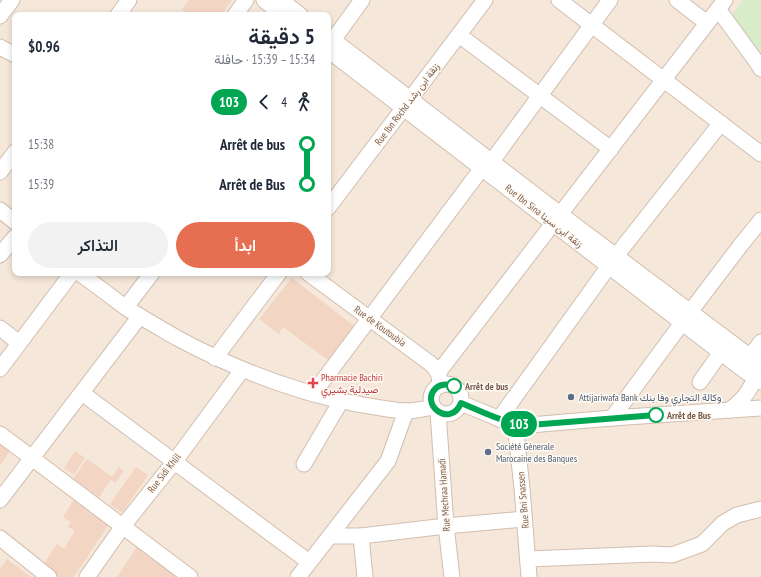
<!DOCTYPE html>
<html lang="ar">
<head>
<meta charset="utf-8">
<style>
  :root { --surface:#fff; --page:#f2f2f3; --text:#1f2937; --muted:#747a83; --accent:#e76f51 }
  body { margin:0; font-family:"PT Sans Narrow",Vazirmatn,sans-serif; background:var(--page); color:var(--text); direction:rtl; height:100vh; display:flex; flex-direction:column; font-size:15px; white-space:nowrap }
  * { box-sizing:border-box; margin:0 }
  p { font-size:13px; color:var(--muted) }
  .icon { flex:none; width:22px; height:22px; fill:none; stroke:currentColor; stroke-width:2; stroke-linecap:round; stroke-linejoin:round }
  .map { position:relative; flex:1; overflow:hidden; direction:ltr }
  .side { position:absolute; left:12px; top:12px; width:319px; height:264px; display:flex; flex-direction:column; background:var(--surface); border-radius:8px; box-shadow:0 2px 6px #0003; direction:rtl }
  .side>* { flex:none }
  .badge { padding:0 8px; border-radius:13px; font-size:14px; line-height:26px }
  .map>.badge { position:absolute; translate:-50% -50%; box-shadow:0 0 0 2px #fff }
  .legs { display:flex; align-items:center; gap:6px; height:44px; padding:0 16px; font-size:13px }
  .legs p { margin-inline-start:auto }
  .overview { display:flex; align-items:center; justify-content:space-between; height:68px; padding:0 16px }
  h1 { font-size:22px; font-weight:600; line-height:30px }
  .primary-button { display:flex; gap:8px; margin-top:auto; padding:8px 16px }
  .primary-button a { flex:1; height:46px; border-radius:24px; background:var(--accent); color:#fff; font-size:16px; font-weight:600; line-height:46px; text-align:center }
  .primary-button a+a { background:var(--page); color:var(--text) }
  ul { padding:0 16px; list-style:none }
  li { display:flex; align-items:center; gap:14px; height:40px; font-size:15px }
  li i { display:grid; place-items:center; width:6px; height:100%; margin:0 5px; background:currentColor }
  li i::after { content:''; width:10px; height:10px; margin:-5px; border:3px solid; border-radius:50%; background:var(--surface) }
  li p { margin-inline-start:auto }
  li:first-child i { background:linear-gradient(#0000 50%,currentColor 0) }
  li:last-child i { background:linear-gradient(currentColor 50%,#0000 0) }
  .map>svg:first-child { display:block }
  .residential { fill:#f5e8da; fill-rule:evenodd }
  .green { fill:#d8ecc9 }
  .building { fill:#f3d5c3 }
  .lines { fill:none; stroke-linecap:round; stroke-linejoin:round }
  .minor-casing { stroke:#d1beb0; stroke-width:17 }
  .minor { stroke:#fff; stroke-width:15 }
  .line-1-casing { stroke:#fff; stroke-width:9 }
  .line-1 { stroke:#00a651; stroke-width:6 }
  .health-dot { fill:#e0444e; stroke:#fffaf3; stroke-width:1.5 }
  .stop-1-dot { fill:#fff; stroke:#00a651; stroke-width:2 }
  .service-dot { fill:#5c6f8a; stroke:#fffaf3; stroke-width:1.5 }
  .labels { text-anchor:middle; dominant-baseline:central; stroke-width:3; stroke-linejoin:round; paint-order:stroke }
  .street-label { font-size:10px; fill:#7a5c4d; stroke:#fffaf3 }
  .health-label { font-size:10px; fill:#be3a42; stroke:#fffaf3; text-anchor:start }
  .stop-label { font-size:10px; font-weight:bold; fill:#7a5c4d; stroke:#fffaf3; text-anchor:start }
  .service-label { font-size:10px; fill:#4e5e75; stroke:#fffaf3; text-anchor:start }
</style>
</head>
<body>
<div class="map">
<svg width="761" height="577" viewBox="0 0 761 577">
  <rect width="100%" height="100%" fill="#fdf6ec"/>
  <path class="residential" d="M0,0H761V577H0ZM15,15H328V273H15Z"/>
  <polygon class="green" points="743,0 761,0 761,59 730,17"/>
  <g class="building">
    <polygon points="189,0 232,0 221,15 190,15 182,9"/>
    <polygon points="292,278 358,329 332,363 283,327 279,334 259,319"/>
    <polygon points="0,438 13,447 0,465"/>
    <polygon points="75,451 85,458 74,475 64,468"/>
    <polygon points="87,459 112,477 119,467 124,471 115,483 111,480 99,497 73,479"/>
    <polygon points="136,467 148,475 122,513 110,504"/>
    <polygon points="76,496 111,521 74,577 58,577 42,567 57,544 64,549 75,531 68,527 71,522 63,517"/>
    <polygon points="138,545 178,577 117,577"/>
    <polygon points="7,559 31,577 0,577 0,569"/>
  </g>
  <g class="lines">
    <g class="minor-casing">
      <g id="minor">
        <polyline points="264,0 283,15"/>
        <polyline points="281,0 300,15"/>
        <polyline points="559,0 761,154"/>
        <polyline points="677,0 707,23"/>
        <polyline points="718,9 756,61 761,69"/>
        <polyline points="118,15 129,0"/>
        <polyline points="235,15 246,0"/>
        <polyline points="0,16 12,0"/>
        <polyline points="459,35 611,149"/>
        <polyline points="328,36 560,214 761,365"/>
        <polyline points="333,40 362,0"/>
        <polyline points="0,47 15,55"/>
        <polyline points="328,50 741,368 761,382"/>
        <polyline points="492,161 610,0"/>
        <polyline points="0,172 15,152"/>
        <polyline points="328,208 485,0"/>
        <polyline points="0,210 15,222"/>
        <polyline points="0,255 15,237"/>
        <polyline points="616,256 721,123"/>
        <path d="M79,273C95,284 110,296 125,307C142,318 160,328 177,338C233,368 290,391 352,403C370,406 388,410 406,411C415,411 424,409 433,407"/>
        <path d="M308,273L431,364C438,370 440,376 440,386"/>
        <polyline points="126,307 152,273"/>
        <polyline points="690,312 740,246 761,220"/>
        <polyline points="0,328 19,343"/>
        <polyline points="215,358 279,273"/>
        <polyline points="744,365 761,342"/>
        <polyline points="0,369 72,273"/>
        <polyline points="438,373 725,0"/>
        <polyline points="700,382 721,352"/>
        <circle cx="446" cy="399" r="15"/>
        <polyline points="82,393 309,562"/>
        <polyline points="313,394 482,168"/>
        <polyline points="461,403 507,422 515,424 530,425 612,418 761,408"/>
        <path d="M730,410C743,399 748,394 755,378"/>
        <polyline points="438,412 446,526 452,577"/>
        <polyline points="612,418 682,323"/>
        <polyline points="499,419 609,266"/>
        <polyline points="515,424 522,488 529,577"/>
        <polyline points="0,434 190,577"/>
        <polyline points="304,464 341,401"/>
        <polyline points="0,500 140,316"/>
        <polyline points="330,536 361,536"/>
        <polyline points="0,538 49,577"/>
        <polyline points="528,559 653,554 672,555 702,544 723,523 737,515 761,509"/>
        <polyline points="87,577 123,526 175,461 242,370"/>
        <polyline points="298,577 388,461 406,411"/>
        <polyline points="365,577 361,536 446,526 524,519"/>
      </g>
    </g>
    <use href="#minor" class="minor"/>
  </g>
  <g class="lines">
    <g class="line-1-casing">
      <path id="line-1" d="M454,386C448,384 442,383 436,388C419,404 450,429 461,403C483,412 505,424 530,425L656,415"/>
    </g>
    <use href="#line-1" class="line-1"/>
  </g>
  <path class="health-dot" d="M311 377h4v4h4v4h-4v4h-4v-4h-4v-4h4z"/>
  <g class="stop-1-dot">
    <circle cx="454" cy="386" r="7"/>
    <circle cx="656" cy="415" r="7"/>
  </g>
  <g class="service-dot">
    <circle cx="571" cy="397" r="4"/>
    <circle cx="488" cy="452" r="4"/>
  </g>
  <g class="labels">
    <g class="street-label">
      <text transform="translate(407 104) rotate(-53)">Rue Ibn Rochd زنقة ابن رشد</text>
      <text transform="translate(544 216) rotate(38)">Rue Ibn Sina زنقة ابن سينا</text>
      <text transform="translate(380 326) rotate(36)">Rue de Koutoubia</text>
      <text transform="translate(164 473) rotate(-52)">Rue Sidi Khlil</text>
      <text transform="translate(444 495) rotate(-94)">Rue Mechraa Hamadi</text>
      <text transform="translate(523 500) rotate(-95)">Rue Bni Snassen</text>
    </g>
    <g class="health-label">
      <text x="321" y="377">Pharmacie Bachiri<tspan x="321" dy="12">صيدلية بشيري</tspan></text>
    </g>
    <g class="stop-label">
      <text x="465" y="386">Arrêt de bus</text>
      <text x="667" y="415">Arrêt de Bus</text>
    </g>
    <g class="service-label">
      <text x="579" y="397">Attijariwafa Bank وكالة التجاري وفا بنك</text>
      <text x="496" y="446">Société Génerale<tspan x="496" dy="12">Marocaine des Banques</tspan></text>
    </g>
  </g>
</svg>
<b class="badge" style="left:519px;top:424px;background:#00a651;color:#fff">103</b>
<section class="side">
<div class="overview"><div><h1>5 دقيقة</h1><p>15:34 – 15:39 · حافلة</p></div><b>$0.96</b></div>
<div class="legs"><svg class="icon" aria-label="walk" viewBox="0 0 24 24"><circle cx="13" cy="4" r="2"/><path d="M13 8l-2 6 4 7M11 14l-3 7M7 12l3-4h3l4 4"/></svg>4<svg class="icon" aria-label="back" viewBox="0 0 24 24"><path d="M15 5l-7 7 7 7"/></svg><b class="badge" style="background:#00a651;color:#fff">103</b></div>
<ul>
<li><i style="color:#00a651"></i><b>Arrêt de bus</b><p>15:38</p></li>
<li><i style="color:#00a651"></i><b>Arrêt de Bus</b><p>15:39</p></li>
</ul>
<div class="primary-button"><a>ابدأ</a><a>التذاكر</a></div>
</section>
</div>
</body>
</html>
